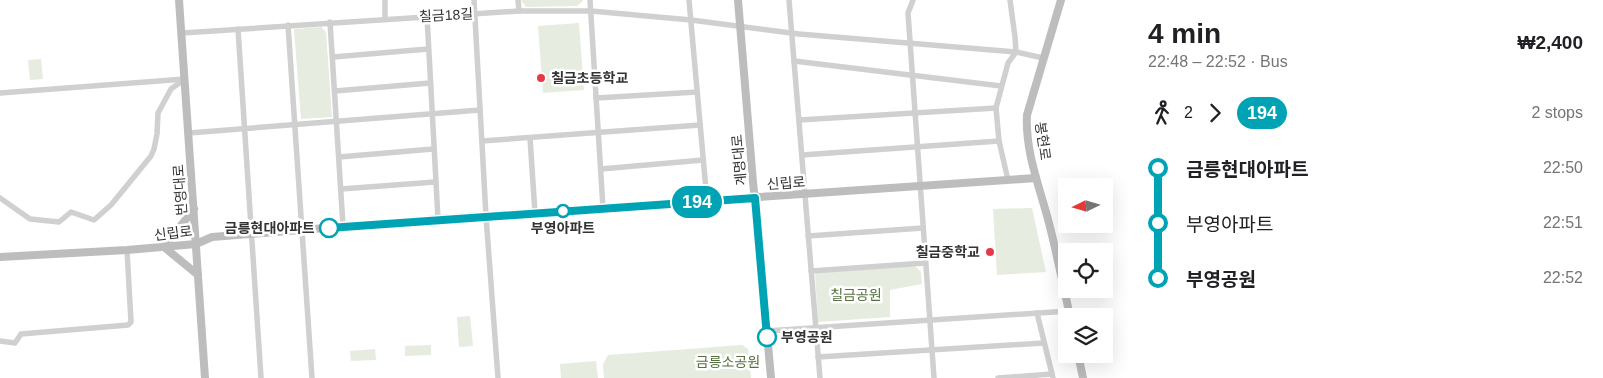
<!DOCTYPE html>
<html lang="en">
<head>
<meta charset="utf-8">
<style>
  :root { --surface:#fff; --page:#f6f6f6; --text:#202124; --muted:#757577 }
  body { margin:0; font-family:Helvetica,"Noto Sans KR",sans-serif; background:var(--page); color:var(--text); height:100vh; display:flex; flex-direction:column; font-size:19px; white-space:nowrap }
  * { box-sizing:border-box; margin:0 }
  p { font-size:16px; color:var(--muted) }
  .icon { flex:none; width:28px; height:28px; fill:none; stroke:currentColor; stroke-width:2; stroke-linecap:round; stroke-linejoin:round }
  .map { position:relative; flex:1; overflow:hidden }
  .details { display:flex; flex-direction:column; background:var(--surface); width:475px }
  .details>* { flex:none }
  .badge { padding:0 10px; border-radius:16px; font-size:18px; line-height:32px }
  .needle { width:32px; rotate:265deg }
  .controls { position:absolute; left:1058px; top:178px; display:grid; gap:10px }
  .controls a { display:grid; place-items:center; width:55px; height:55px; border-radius:0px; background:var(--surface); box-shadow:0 5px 20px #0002; font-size:25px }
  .map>.badge { position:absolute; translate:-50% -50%; box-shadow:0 0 0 2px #fff }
  .legs { display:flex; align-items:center; gap:8px; height:55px; padding:0 20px; font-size:16px }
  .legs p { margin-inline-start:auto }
  .overview { display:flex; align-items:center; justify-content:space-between; height:85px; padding:0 20px }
  h1 { font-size:28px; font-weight:700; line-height:38px }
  ul { padding:0 20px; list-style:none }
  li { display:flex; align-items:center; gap:18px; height:55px; font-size:19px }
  li i { display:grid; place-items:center; width:8px; height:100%; margin:0 6px; background:currentColor }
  li i::after { content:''; width:12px; height:12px; margin:-6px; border:4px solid; border-radius:50%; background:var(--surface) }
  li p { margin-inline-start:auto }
  li:first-child i { background:linear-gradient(#0000 50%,currentColor 0) }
  li:last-child i { background:linear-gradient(currentColor 50%,#0000 0) }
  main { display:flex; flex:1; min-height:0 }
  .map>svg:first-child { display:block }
  .green { fill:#e6ecdf }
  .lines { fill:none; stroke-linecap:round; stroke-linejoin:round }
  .street { stroke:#d0d0d0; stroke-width:5.5 }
  .secondary { stroke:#bdbdbd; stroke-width:8 }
  .line-1-casing { stroke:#fff; stroke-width:11 }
  .line-1 { stroke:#00a3b4; stroke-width:8 }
  .poi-dot { fill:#e63946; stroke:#fff; stroke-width:2 }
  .stop-1-dot { fill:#fff; stroke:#00a3b4; stroke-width:2.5 }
  .labels { text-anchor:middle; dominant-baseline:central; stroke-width:5; stroke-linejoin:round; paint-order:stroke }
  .street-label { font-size:14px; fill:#333; stroke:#fff }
  .poi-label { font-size:14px; font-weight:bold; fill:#333; stroke:#fff; text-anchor:start }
  .stop-label { font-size:14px; font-weight:bold; fill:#333; stroke:#fff; text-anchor:end }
  .park-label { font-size:14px; fill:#56703f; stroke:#fff }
</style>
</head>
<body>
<main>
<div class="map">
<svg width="1128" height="378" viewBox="0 0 1128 378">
  <rect width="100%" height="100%" fill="#fff"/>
  <g class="green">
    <polygon points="521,0 582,0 583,1 577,6 526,7"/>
    <polygon points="579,23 584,90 543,93 538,26"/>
    <polygon points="321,27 326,32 332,117 301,119 294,29"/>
    <polygon points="41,59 43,79 30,80 28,60"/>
    <polygon points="1032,208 1046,272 997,275 993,209"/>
    <polygon points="915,266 921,272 922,284 890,290 890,317 818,322 815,273"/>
    <polygon points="470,316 473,346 459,347 457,317"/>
    <polygon points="431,345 431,355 405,356 405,346"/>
    <polygon points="742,345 748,349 751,378 604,378 603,364 608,355"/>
    <polygon points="375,349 376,360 351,361 350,351"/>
    <polygon points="596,361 598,378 561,378 560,364"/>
  </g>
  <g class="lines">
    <g class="street">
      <polyline points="385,0 385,18"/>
      <polyline points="474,0 486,216 498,378"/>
      <polyline points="518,0 519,11"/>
      <polyline points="590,0 603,208"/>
      <polyline points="689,0 707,201"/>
      <polyline points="789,0 820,378"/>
      <polyline points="913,0 908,13 934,378"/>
      <polyline points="427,16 438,219"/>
      <polyline points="330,22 343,226"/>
      <polyline points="288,25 312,378"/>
      <polyline points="238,29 261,378"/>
      <polyline points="182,33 519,11 591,11 691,20 799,34 1016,52 1043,58"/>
      <polyline points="333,57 428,49"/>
      <polyline points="794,61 1001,86"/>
      <polyline points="335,91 430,83"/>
      <polyline points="0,93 185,79"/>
      <polyline points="596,98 697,92"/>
      <polyline points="799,120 996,108"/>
      <polyline points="189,133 480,110"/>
      <polyline points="530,138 535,213"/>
      <polyline points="482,141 700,125"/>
      <polyline points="802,155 999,141"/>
      <polyline points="339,157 433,149"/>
      <polyline points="601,169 703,160"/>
      <polyline points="1008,180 999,141 996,108 1008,63 1016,52 1015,37 1010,0"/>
      <polyline points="341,189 435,182"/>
      <polyline points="0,198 30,219 59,222 71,212 94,220 111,205 151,156 154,149 157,134 158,113 171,89 185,79"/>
      <polyline points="808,236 923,228"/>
      <polyline points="811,271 925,263"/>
      <polyline points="1037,313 1053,378"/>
      <polyline points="766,331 1069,311"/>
      <polyline points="0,341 15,343 21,334 128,325 131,322 127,250"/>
      <polyline points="818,357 1044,343"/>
      <polyline points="998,378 1052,374"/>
    </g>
    <g class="secondary">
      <polyline points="179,0 205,378"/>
      <polyline points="738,0 753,182 757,221 771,378"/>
      <path d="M1061,0L1027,115C1025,152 1040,188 1049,223C1057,254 1063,285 1070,316"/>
      <polyline points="164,247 194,209"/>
      <polyline points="164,247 198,275"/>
      <polyline points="0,257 127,250 196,244 212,237 438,219 1036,178"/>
      <polyline points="1078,354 1083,378"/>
    </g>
  </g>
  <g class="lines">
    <g class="line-1-casing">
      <polyline id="line-1" points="329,228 755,198 767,337"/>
    </g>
    <use href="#line-1" class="line-1"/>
  </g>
  <g class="poi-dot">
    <circle cx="541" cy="78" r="5"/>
    <circle cx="990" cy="252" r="5"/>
  </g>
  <g class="stop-1-dot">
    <circle cx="563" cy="211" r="6"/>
    <circle cx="329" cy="228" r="9"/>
    <circle cx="767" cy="337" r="9"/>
  </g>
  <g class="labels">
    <g class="street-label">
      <text transform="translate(446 15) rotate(-3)">칠금18길</text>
      <text transform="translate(1043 141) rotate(82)">봉현로</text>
      <text transform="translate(739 160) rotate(-95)">계명대로</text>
      <text transform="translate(786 183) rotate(-4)">신립로</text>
      <text transform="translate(180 190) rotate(-94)">번영대로</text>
      <text transform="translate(173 233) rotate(-7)">신립로</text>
    </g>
    <g class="poi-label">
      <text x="551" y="78">칠금초등학교</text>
      <text x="980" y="252" text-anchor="end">칠금중학교</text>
    </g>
    <g class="stop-label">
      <text x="315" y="228">금릉현대아파트</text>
      <text x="563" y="228" text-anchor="middle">부영아파트</text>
      <text x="781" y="337" text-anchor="start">부영공원</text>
    </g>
    <g class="park-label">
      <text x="856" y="295">칠금공원</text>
      <text x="728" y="362">금릉소공원</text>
    </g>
  </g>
</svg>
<div class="controls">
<a><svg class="needle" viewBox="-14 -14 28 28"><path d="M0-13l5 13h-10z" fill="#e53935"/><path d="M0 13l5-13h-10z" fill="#757577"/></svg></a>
<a><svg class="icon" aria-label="locate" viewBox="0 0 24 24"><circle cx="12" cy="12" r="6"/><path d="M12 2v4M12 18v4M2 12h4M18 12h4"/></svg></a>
<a><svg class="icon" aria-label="layers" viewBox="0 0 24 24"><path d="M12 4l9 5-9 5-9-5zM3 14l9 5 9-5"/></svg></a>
</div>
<b class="badge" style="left:697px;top:202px;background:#00a3b4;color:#fff">194</b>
</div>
<section class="details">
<div class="overview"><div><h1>4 min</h1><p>22:48 – 22:52 · Bus</p></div><b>₩2,400</b></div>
<div class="legs"><svg class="icon" aria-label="walk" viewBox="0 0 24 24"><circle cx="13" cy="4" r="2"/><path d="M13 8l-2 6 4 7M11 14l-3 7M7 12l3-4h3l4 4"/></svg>2<svg class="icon" aria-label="forward" viewBox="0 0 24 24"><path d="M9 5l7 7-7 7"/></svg><b class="badge" style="background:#00a3b4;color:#fff">194</b><p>2 stops</p></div>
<ul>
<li><i style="color:#00a3b4"></i><b>금릉현대아파트</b><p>22:50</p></li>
<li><i style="color:#00a3b4"></i><span>부영아파트</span><p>22:51</p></li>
<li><i style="color:#00a3b4"></i><b>부영공원</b><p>22:52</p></li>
</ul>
</section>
</main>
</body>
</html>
